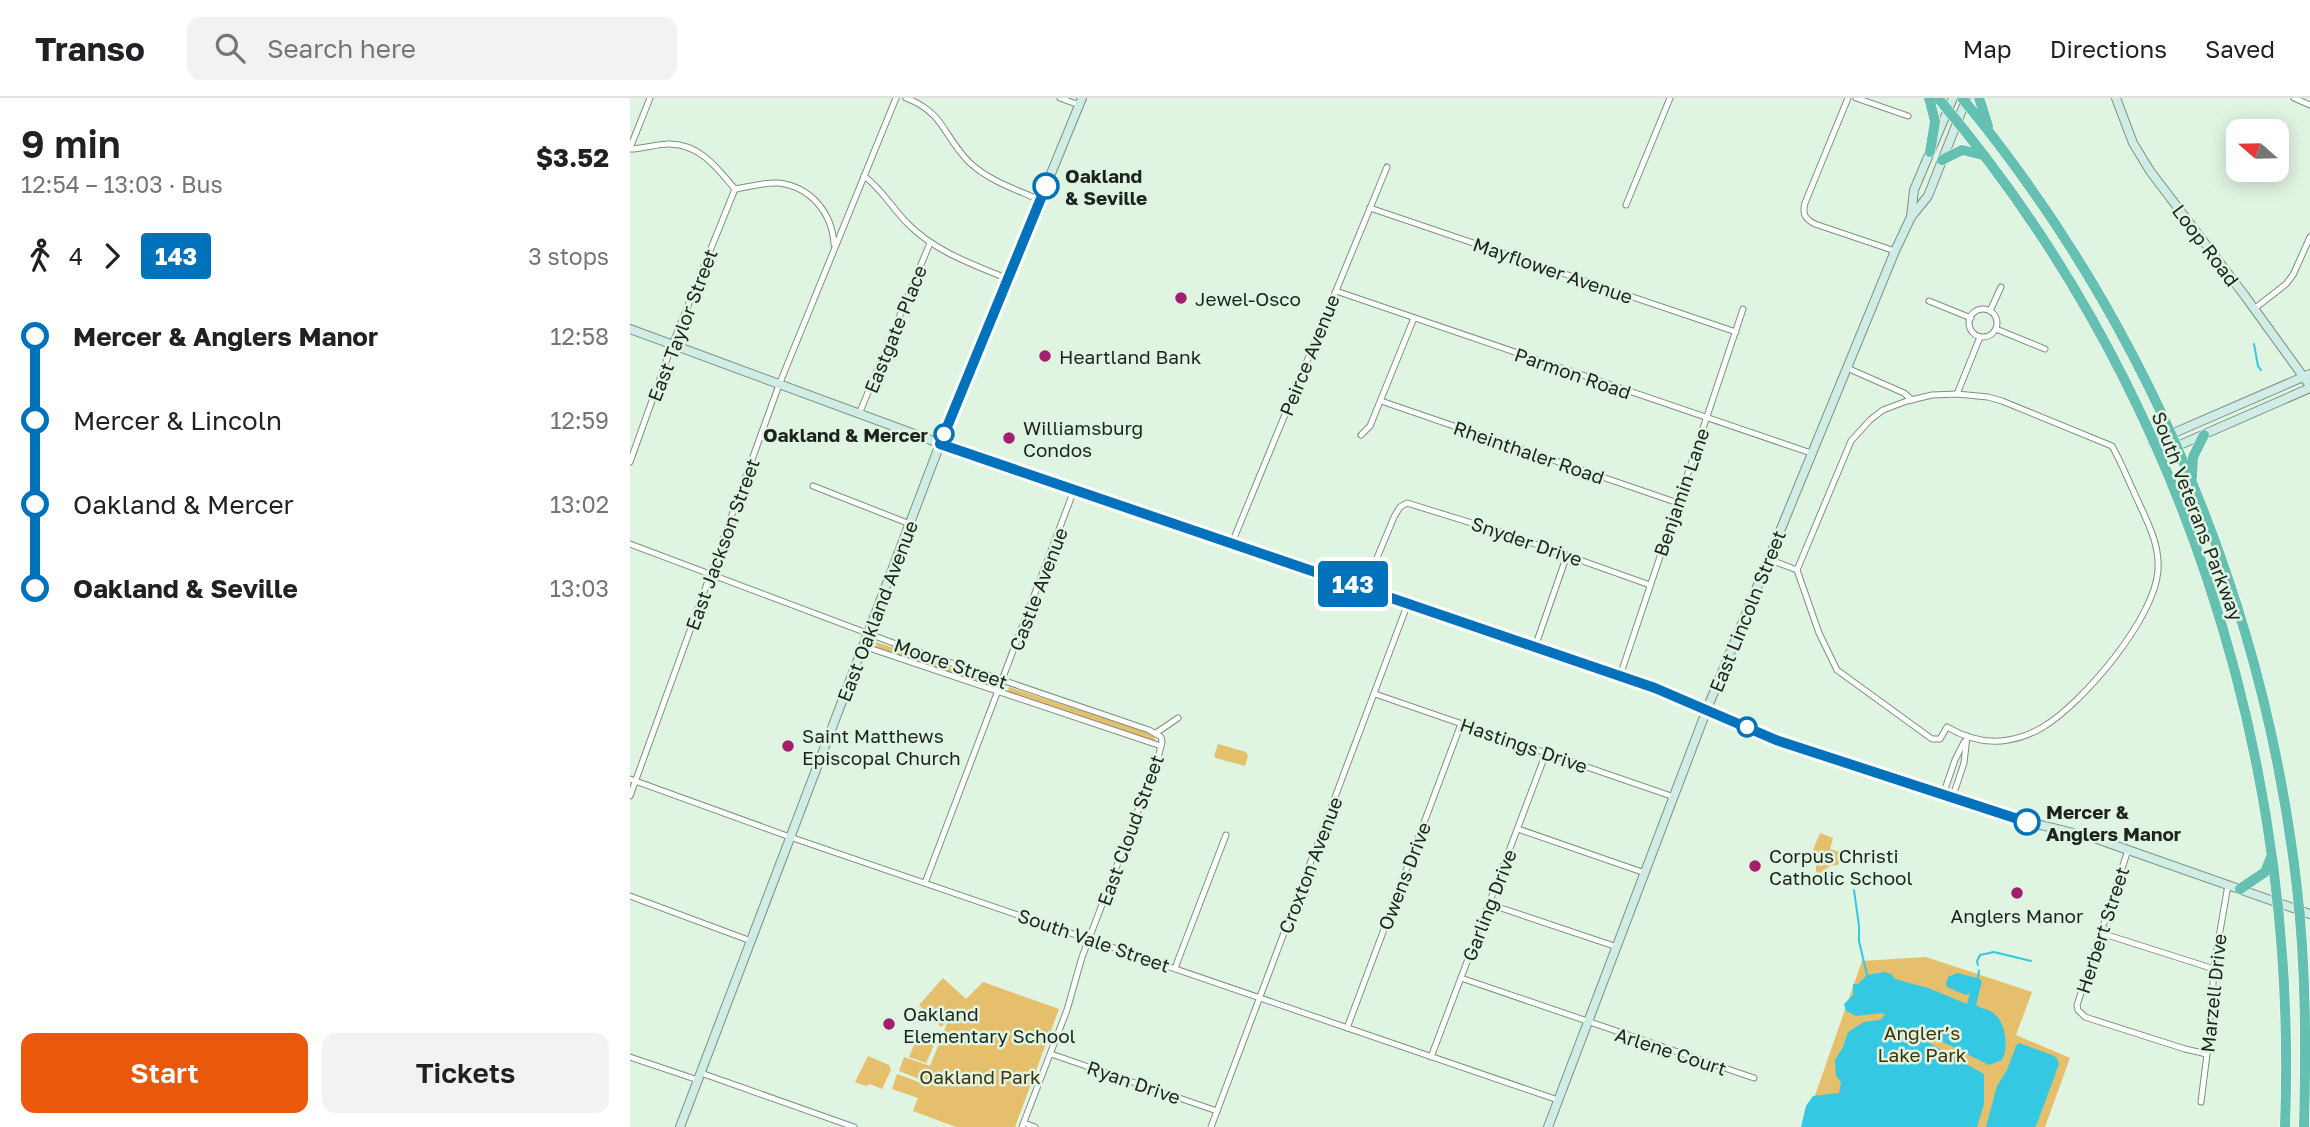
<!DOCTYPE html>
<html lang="en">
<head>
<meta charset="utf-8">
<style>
  :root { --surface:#fff; --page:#f2f2f2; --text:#202124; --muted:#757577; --line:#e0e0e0; --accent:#ea580c }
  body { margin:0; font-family:"Golos Text",sans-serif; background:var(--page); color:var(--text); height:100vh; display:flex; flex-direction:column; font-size:26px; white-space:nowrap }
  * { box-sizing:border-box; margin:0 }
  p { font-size:23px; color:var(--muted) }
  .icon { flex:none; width:38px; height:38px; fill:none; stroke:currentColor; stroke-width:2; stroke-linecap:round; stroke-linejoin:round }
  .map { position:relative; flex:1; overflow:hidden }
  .drawer { display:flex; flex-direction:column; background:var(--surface); width:630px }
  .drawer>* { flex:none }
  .badge { padding:0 14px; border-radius:5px; font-size:24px; line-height:46px }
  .needle { width:46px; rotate:290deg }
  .fabs { position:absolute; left:1596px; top:21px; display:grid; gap:14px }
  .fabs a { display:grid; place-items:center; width:63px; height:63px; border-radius:14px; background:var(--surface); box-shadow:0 4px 18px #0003; font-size:35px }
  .map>.badge { position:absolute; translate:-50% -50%; box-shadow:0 0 0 4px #fff }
  .legs { display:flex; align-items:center; gap:10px; height:77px; padding:0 21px; font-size:23px }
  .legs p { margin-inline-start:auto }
  .summary { display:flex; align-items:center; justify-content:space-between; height:119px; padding:0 21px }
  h1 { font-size:38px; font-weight:600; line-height:52px }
  .cta { display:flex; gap:14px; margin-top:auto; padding:14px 21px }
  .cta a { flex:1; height:80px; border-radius:14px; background:var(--accent); color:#fff; font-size:28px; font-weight:600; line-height:80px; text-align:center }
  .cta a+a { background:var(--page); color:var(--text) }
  ul { padding:0 21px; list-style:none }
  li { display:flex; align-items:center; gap:24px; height:84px; font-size:26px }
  li i { display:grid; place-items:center; width:10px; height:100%; margin:0 9px; background:currentColor }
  li i::after { content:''; width:18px; height:18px; margin:-9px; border:5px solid; border-radius:50%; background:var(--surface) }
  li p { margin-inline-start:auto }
  li:first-child i { background:linear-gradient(#0000 50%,currentColor 0) }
  li:last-child i { background:linear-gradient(currentColor 50%,#0000 0) }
  header { display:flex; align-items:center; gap:42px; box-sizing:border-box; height:98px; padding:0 35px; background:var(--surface); border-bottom:2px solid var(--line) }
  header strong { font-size:33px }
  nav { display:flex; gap:38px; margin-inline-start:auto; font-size:24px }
  .search { width:490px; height:63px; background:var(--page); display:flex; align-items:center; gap:18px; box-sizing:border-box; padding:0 24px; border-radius:14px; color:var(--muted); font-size:26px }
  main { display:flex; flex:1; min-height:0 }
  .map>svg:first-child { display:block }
  .green { fill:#e5bf6b }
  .water { fill:#34c8e3 }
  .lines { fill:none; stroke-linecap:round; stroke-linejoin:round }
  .stream { stroke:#34c8e3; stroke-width:2 }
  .street-casing { stroke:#7d9080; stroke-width:7 }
  .secondary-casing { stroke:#7d9080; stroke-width:10 }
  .highway-casing { stroke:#fff; stroke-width:11 }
  .street { stroke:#fff; stroke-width:5 }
  .secondary { stroke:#d0ece7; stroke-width:8 }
  .highway { stroke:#64c0b0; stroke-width:10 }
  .line-1-casing { stroke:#fff; stroke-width:16 }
  .line-1 { stroke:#0072bc; stroke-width:10 }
  .stop-1-dot { fill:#fff; stroke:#0072bc; stroke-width:3.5 }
  .poi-dot { fill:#a31f6d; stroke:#e0f4e2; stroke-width:2.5 }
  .labels { text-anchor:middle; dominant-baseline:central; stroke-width:5; stroke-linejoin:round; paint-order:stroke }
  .stop-label { font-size:19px; font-weight:bold; fill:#1d241e; stroke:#e0f4e2; text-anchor:start }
  .street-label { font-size:19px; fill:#1d241e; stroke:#e0f4e2 }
  .poi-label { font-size:19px; fill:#1d241e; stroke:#e0f4e2; text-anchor:start }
  .park-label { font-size:19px; fill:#433207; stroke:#e0f4e2 }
</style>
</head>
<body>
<header>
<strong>Transo</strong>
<div class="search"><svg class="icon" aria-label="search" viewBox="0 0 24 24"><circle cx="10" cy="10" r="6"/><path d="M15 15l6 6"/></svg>Search here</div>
<nav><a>Map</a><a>Directions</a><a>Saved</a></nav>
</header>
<main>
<section class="drawer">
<div class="summary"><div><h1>9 min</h1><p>12:54 – 13:03 · Bus</p></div><b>$3.52</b></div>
<div class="legs"><svg class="icon" aria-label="walk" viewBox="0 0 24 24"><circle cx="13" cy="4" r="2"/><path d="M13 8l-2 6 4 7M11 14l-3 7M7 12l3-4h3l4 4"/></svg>4<svg class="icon" aria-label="forward" viewBox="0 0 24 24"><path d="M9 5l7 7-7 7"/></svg><b class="badge" style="background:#0072bc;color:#fff">143</b><p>3 stops</p></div>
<ul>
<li><i style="color:#0072bc"></i><b>Mercer &amp; Anglers Manor</b><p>12:58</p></li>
<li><i style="color:#0072bc"></i><span>Mercer &amp; Lincoln</span><p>12:59</p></li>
<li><i style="color:#0072bc"></i><span>Oakland &amp; Mercer</span><p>13:02</p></li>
<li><i style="color:#0072bc"></i><b>Oakland &amp; Seville</b><p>13:03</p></li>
</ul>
<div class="cta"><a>Start</a><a>Tickets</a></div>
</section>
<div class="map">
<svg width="1680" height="1029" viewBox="0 0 1680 1029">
  <rect width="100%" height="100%" fill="#e0f4e2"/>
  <g class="green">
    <polygon points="246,544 362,582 363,586 358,588 246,549"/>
    <polygon points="379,589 523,636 525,642 523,643 379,595 378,593"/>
    <polygon points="588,646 616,654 618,657 615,668 586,660 584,658"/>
    <polygon points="1190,735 1203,740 1200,751 1210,754 1211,758 1208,767 1200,768 1189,776 1186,774 1186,763 1183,752"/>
    <polygon points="1296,859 1402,894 1386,937 1440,960 1415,1029 1174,1029 1232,863"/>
    <polygon points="313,880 336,901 353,884 429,911 385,1029 326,1029 283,1013 288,1000 262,991 267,976 294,986 294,983 269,973 274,959 300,968 318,923 311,929 289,907"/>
    <polygon points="287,940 304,947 296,965 279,959"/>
    <polygon points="238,958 259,967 261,972 252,991 240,986 236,988 225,984"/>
  </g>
  <g class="water">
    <path d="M1348,871L1350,873L1349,881L1352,883L1346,907C1350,910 1357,911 1362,914C1376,923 1379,949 1372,962L1359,967L1297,936H1285L1292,941L1354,976V1006L1347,1029H1171L1176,1008L1183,998L1209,995L1211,984L1206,978L1205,962L1213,949L1218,934L1234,924L1250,922L1255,917L1252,915L1226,918L1216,913L1214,906L1223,897V886H1228L1237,877L1254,874L1261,876L1265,881L1298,890L1337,906L1340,895L1336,897L1317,889L1316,886L1318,879L1327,875L1347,880Z"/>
    <polygon points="1389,945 1422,957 1427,960 1429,966 1408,1023 1405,1029 1356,1029 1367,988 1377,972 1386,948"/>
  </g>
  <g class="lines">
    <g class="stream">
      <polyline points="1624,246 1628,268 1631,272"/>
      <polyline points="1224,792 1229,828 1229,843 1237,877"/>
      <polyline points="1348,867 1347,863 1350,857 1364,854 1401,863"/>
    </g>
    <g class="street-casing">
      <g id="street">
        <path d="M276,0C315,15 313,38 339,64C359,83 385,91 410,102"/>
        <polyline points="430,0 449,7"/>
        <path d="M1218,0L1175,105C1172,116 1175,121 1185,126L1265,153"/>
        <polyline points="1226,0 1278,18"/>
        <polyline points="1664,0 1680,7"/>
        <polyline points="0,50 20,0"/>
        <path d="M0,51C13,51 26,46 39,46C70,46 87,70 105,91"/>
        <path d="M234,78C252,91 262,110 278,126C306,154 342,166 378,181"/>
        <path d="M105,91C119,89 135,84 149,85C181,89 202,115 204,146"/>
        <polyline points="996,107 1040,0"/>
        <polyline points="740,110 1106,234"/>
        <polyline points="706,193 1181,355"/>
        <polyline points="1299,203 1341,220"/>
        <polyline points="1624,211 1656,186 1663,177 1680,139"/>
        <circle cx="1353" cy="225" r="14"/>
        <polyline points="1360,213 1371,189"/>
        <polyline points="1366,231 1415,251"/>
        <polyline points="1217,270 1274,295 1282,302"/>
        <path d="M1327,296L1358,299L1372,303L1482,348C1490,362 1496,377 1503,392C1514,418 1530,443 1528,472C1525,520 1454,604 1413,629C1403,635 1391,640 1378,642C1357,646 1336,640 1317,629L1310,641H1302L1207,572L1189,535L1167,472L1221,343L1240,322L1253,312L1277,303L1302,297Z"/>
        <polyline points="1327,296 1350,239"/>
        <polyline points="751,303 1048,405"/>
        <polyline points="229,316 300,145"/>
        <polyline points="731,337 740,328 784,220"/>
        <polyline points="0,364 42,247 105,91"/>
        <polyline points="183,388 280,426"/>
        <polyline points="602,445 757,69"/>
        <polyline points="0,446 266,546 519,632 531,639 532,644 528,660 452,859 437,912 392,1029"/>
        <polyline points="1138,461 1167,472"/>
        <polyline points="734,491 764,419 770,409 777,405 874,435 1020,487"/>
        <polyline points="233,548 531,648"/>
        <polyline points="905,549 937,457"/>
        <polyline points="990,578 1113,211"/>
        <polyline points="745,596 1044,699"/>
        <polyline points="526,635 548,620"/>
        <polyline points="0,681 160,739 928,1002"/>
        <polyline points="1313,697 1325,662 1334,644"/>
        <polyline points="0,698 149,287 266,0"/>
        <polyline points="1322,701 1334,665 1337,638"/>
        <polyline points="888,731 1015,775"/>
        <polyline points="1498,752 1447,907 1448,912 1455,919 1555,951 1577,956"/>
        <polyline points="295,785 444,392"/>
        <polyline points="0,798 121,843"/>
        <polyline points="859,806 987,849"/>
        <polyline points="1471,835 1584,871"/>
        <polyline points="545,870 596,737"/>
        <polyline points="831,880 1124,980"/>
        <polyline points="717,930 831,626"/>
        <polyline points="421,956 587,1013"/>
        <polyline points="0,959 68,982"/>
        <polyline points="801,959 916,655"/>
        <polyline points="71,975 224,1029"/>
        <polyline points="1571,1004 1577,956 1585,862 1598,787"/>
        <polyline points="394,1025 405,1029"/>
        <polyline points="581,1029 778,505"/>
      </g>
    </g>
    <g class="secondary-casing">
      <g id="secondary">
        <polyline points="1486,0 1503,45 1520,73 1615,198 1680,288"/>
        <polyline points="1281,119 1284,92 1323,0"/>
        <polyline points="0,231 363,365 1025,590 1146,642 1374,718 1464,740 1680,816"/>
        <polyline points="1523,344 1680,276"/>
        <polyline points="1529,356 1680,290"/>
        <polyline points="50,1029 310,346 452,0"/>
        <polyline points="918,1029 1077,611 1265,153 1281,119 1298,98 1336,2"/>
      </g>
    </g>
    <g class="highway-casing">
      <g id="highway">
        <polyline points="1299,0 1305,23 1300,54"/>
        <path d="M1308,0C1550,286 1669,656 1655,1029"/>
        <path d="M1332,0C1516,223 1634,501 1667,790C1676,869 1676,949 1674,1029"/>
        <polyline points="1349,0 1358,28"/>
        <polyline points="1312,62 1332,52 1353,57"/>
        <polyline points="1562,379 1563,359 1574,337"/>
        <polyline points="1610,791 1635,774 1641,759"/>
      </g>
    </g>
    <use href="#street" class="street"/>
    <use href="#secondary" class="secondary"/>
    <use href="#highway" class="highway"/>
  </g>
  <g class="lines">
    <g class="line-1-casing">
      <polyline id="line-1" points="416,88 310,346 1025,590 1146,642 1397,724"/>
    </g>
    <use href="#line-1" class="line-1"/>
  </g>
  <g class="stop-1-dot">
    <circle cx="416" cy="88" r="12"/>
    <circle cx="314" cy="336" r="9"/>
    <circle cx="1117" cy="629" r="9"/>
    <circle cx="1397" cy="724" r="12"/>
  </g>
  <g class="poi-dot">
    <circle cx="551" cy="200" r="7"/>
    <circle cx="415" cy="258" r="7"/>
    <circle cx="379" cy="340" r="7"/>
    <circle cx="158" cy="648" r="7"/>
    <circle cx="1125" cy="768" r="7"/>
    <circle cx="1387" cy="795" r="7"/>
    <circle cx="259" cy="926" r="7"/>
  </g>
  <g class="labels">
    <g class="stop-label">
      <text x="435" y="77">Oakland<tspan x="435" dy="22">&amp; Seville</tspan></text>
      <text x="298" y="336" text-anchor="end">Oakland &amp; Mercer</text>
      <text x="1416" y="713">Mercer &amp;<tspan x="1416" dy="22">Anglers Manor</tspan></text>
    </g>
    <g class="street-label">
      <text transform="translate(1576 147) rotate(53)">Loop Road</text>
      <text transform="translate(923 172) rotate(19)">Mayflower Avenue</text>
      <text transform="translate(52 227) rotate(-69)">East Taylor Street</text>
      <text transform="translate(265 231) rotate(-68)">Eastgate Place</text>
      <text transform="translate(679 257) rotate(-68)">Peirce Avenue</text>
      <text transform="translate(943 275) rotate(19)">Parmon Road</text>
      <text transform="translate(899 354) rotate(19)">Rheinthaler Road</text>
      <text transform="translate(1051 394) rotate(-71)">Benjamin Lane</text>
      <text transform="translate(1568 418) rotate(69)">South Veterans Parkway</text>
      <text transform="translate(897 443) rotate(19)">Snyder Drive</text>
      <text transform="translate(92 446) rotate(-70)">East Jackson Street</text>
      <text transform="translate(408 491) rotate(-69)">Castle Avenue</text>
      <text transform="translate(247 513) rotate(-69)">East Oakland Avenue</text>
      <text transform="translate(1117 513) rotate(-68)">East Lincoln Street</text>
      <text transform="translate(321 565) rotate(19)">Moore Street</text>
      <text transform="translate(894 647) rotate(19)">Hastings Drive</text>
      <text transform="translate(500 732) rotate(-70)">East Cloud Street</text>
      <text transform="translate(680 767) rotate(-69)">Croxton Avenue</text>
      <text transform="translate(774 778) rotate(-69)">Owens Drive</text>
      <text transform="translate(859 807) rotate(-69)">Garling Drive</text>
      <text transform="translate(1472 832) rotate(-72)">Herbert Street</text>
      <text transform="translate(464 842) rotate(19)">South Vale Street</text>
      <text transform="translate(1583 895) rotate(-84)">Marzell Drive</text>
      <text transform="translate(1041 953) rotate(18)">Arlene Court</text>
      <text transform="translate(504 984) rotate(19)">Ryan Drive</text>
    </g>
    <g class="poi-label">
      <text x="565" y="200">Jewel-Osco</text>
      <text x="429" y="258">Heartland Bank</text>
      <text x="393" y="329">Williamsburg<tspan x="393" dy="22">Condos</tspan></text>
      <text x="172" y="637">Saint Matthews<tspan x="172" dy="22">Episcopal Church</tspan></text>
      <text x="1139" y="757">Corpus Christi<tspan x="1139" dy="22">Catholic School</tspan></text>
      <text x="1387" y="817" text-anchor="middle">Anglers Manor</text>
      <text x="273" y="915">Oakland<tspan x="273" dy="22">Elementary School</tspan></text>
    </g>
    <g class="park-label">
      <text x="1292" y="934">Angler’s<tspan x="1292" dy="22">Lake Park</tspan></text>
      <text x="350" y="978">Oakland Park</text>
    </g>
  </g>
</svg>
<div class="fabs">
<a><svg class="needle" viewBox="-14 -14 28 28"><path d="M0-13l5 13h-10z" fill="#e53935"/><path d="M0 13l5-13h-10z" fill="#757577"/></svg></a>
</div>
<b class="badge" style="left:723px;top:486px;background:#0072bc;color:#fff">143</b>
</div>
</main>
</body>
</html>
